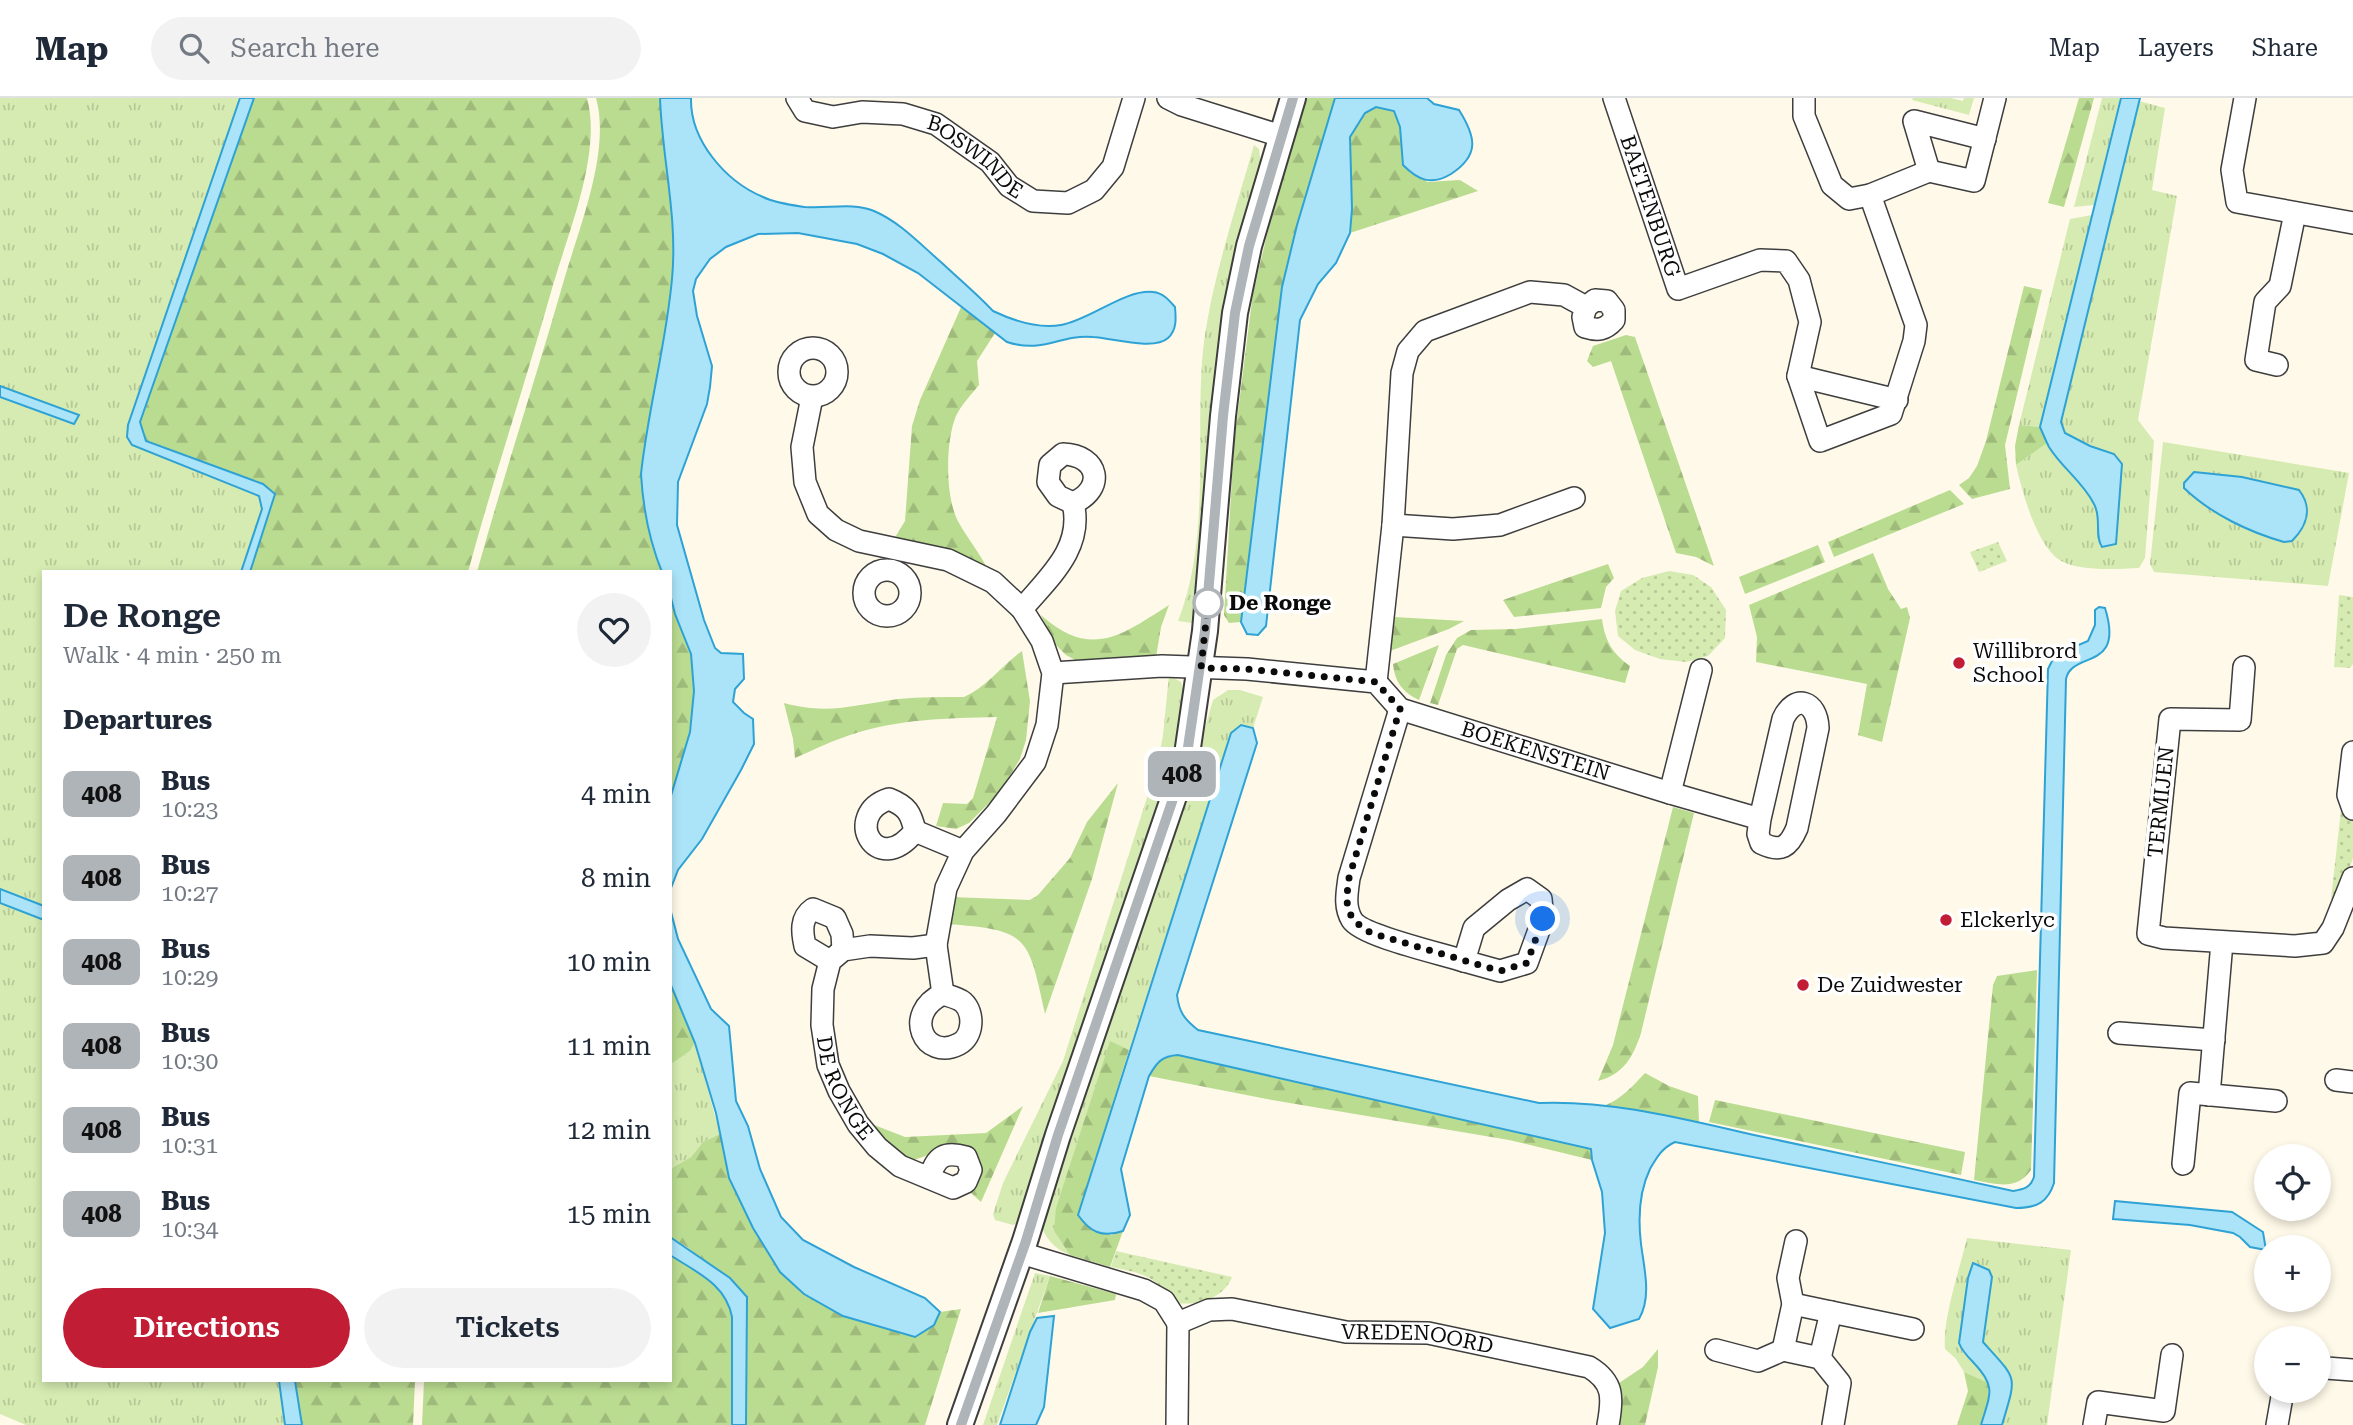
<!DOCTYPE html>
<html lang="en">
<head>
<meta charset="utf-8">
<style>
  :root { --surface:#fff; --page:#f2f2f3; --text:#1f2937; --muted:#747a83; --line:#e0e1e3; --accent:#c11d35 }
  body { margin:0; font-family:"Roboto Serif",serif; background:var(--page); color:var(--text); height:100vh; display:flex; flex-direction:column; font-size:26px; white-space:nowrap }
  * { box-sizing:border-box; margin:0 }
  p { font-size:23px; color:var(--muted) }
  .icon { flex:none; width:38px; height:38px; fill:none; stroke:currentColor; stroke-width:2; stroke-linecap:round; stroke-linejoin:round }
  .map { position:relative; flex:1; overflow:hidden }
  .panel { position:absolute; left:42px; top:472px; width:630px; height:812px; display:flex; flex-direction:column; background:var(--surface); border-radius:0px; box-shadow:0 4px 10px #0003 }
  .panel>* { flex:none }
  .badge { padding:0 14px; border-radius:10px; font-size:24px; line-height:46px }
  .buttons { position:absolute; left:2254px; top:1046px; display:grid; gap:14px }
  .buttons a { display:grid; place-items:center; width:77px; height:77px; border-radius:50%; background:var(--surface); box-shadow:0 4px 10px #0003; font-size:35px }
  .you { position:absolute; width:35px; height:35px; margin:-18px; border:5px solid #fff; border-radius:50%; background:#1a73e8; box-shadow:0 0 0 10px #1a73e833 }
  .map>.badge { position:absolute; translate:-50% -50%; box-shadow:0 0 0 4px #fff }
  h2 { padding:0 21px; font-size:26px; line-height:63px }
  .round { display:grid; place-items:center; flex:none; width:74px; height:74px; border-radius:37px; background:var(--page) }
  .overview { display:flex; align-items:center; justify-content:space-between; height:119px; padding:0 21px }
  h1 { font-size:33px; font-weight:600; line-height:52px }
  .button { display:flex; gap:14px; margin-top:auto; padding:14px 21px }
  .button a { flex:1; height:80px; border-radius:42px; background:var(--accent); color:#fff; font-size:28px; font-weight:600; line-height:80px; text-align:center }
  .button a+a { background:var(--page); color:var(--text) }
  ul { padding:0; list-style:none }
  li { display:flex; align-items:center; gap:21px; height:84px; padding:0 21px }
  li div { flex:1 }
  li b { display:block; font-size:26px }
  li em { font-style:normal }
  li .badge { min-width:77px; font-weight:700; text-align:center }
  header { display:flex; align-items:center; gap:42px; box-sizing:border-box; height:98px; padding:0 35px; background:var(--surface); border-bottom:2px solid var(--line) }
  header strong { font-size:33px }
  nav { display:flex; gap:38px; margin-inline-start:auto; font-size:24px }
  .search { width:490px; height:63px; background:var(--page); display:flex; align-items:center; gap:18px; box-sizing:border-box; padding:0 24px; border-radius:38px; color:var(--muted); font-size:26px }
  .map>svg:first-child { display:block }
  .grass { fill:url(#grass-tufts) }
  .forest { fill:url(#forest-firs) }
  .park { fill:url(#park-dots) }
  .water { fill:#abe4f9; stroke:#2ea2d4; stroke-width:2 }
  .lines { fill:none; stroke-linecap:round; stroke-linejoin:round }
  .minor-casing { stroke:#3e3e3e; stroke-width:24 }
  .tertiary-casing { stroke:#3e3e3e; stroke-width:28 }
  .minor { stroke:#fff; stroke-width:21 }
  .tertiary { stroke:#fff; stroke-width:24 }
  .line-casing { stroke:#fff; stroke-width:16 }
  .line { stroke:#afb4b9; stroke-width:10 }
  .walk { stroke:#0b0b0b; stroke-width:7; stroke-dasharray:0 12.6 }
  .stop-dot { fill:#fff; stroke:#afb4b9; stroke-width:3.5 }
  .poi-dot { fill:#c11d35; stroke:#fff; stroke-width:2.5 }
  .labels { text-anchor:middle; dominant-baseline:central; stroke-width:7; stroke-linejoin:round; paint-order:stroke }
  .street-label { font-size:21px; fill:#0b0b0b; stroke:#fff }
  .stop-label { font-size:21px; font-weight:bold; fill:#0b0b0b; stroke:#fff; text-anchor:start }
  .poi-label { font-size:21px; fill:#0b0b0b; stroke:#fff; text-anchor:start }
</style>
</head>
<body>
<header>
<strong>Map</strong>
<div class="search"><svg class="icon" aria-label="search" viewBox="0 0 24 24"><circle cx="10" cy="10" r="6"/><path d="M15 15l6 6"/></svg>Search here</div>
<nav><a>Map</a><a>Layers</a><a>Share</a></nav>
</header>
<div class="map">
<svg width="2353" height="1327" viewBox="0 0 2353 1327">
  <defs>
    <pattern id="grass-tufts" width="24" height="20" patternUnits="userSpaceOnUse" patternTransform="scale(1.75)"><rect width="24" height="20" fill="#d5ebb1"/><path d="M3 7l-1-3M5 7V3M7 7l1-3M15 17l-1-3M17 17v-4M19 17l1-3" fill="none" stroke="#b6c897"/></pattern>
    <pattern id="forest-firs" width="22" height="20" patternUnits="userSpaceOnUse" patternTransform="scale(1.75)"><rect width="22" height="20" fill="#badc90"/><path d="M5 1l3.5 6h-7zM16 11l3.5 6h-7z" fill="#9fbb7b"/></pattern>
    <pattern id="park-dots" width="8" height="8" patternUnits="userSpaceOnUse" patternTransform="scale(1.75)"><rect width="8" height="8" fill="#d5ebb1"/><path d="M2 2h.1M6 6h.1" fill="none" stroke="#b6c897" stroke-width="1.8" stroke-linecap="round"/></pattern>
  </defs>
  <rect width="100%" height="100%" fill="#fff9e9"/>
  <g class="grass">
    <polygon points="0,0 240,0 128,327 132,347 259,398 262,411 241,474 44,474 44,808 0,791 0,299 74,326 79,318 0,288"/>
    <polygon points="1913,0 1951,0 1963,3 1964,0 1974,0 1969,17 1912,2"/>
    <polygon points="2102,0 2120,0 2094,107 2074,109"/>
    <path d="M2139,3L2165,10L2152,92L2177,98L2138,322L2154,343L2145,460L2139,470C2117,471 2076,474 2058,461C2036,445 2022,393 2016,367L2047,345C2058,368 2082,383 2094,406C2102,420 2095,436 2101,449L2116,446L2114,356L2090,348L2065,335L2061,324Z"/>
    <path d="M1254,47L1259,51L1261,66L1230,177L1217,259L1192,525L1178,523C1210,442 1196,349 1202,264C1207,196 1235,114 1254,47Z"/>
    <polygon points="2092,117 2040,329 2019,327 2070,121"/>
    <polygon points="2163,344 2349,375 2328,488 2154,474 2150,466"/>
    <polygon points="1169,577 1181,584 1184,593 1173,665 1019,1124 1013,1127 995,1122 993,1116 1003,1085 1063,963 1158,665 1163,637"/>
    <path d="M1228,592H1240L1263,599L1253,630L1241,627L1231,635L1129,952L1110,944L1054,1133L1070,1157C1054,1150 1048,1143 1041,1128L1067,1035L1180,716L1213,602Z"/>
    <polygon points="0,805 44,822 44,1283 279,1283 285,1327 26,1327 0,1316"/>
    <polygon points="695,945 720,1036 703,1044 691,1059 670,1071 670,967 690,953"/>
    <path d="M1967,1140L2071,1152L2047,1327H2002C2016,1277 2018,1283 1983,1244L1989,1172L1973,1166L1962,1253L1987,1279L1989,1285L1964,1274L1956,1261L1945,1251C1942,1222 1960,1170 1967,1140Z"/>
    <polygon points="1035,1175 1050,1178 997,1327 983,1327"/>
  </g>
  <g class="forest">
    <path d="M254,0H587C602,54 569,133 553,187C526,283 494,378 468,474H250L275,396L263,386L146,343L140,324Z"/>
    <path d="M596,0H660C662,60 679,120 672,181C666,247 648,311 641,376C643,411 649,442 662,474H477C504,376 536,280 564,182C579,130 611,53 596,0Z"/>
    <polygon points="1307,0 1335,0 1297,127 1282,189 1241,524 1229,525 1224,517 1234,345 1253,195 1274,108"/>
    <polygon points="2079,0 2094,0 2064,109 2048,105"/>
    <polygon points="1376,9 1394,13 1400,29 1401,47 1427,84 1460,82 1478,93 1350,135 1352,111 1350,39 1364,15"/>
    <polygon points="2024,188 2042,192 2005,347 2010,391 1972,401 1959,387 1969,380 1977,368 1986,343"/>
    <path d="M962,207L995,235L977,263L979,287C971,297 961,307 956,318C945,344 945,401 959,425C968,441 980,455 988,472C958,453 929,445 894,441L905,423L912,328L920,302Z"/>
    <polygon points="1626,237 1635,239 1714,468 1696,459 1676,455 1611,263 1593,269 1587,263 1593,248"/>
    <polygon points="2019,327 2040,329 2047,345 2016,367 2015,348"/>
    <polygon points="1950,392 1964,406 1834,459 1828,444"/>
    <polygon points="1818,447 1825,464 1745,496 1739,479"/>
    <polygon points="1873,455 1888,491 1901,511 1907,509 1910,520 1882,644 1858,637 1867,586 1756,564 1757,539 1749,507"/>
    <polygon points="1608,466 1614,480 1606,489 1601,510 1514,519 1503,502"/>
    <path d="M670,496C675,517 687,536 691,557C701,606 685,655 670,701Z"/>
    <path d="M1169,507L1161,529L1156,559L1079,564L1066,557L1054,545L1041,517C1091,562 1122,537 1169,507Z"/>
    <polygon points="1394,519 1464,523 1449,531 1390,553"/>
    <path d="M1602,521C1605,543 1612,555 1630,568L1625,585L1463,547L1457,551L1438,607L1430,605L1446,557L1457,540L1471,532L1515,531Z"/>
    <path d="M1439,547L1419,602C1402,594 1395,584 1393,566Z"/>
    <path d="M1022,553L1030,603L1026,642L1020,661L1000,694L969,725L956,731L936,728L943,705L967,706L973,700L997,619C949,620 897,621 850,637C832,643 813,652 795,660L793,641L784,605C827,617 855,607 898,601C920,599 943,599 964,599C987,589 1002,567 1022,553Z"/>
    <path d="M1118,685L1092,781L1045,916C1028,838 1029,832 947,826L950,799L1030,802L1038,797L1070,760L1087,724Z"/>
    <path d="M1673,709L1694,715L1641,935C1633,959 1624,976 1598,983L1613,947Z"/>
    <path d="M2037,872L2031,1072C2016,1093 1997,1086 1974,1082L1993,887L1997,878Z"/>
    <polygon points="670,885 695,945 690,953 670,967"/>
    <polygon points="1110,943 1129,952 1078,1117 1111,1137 1123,1133 1110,1169 1070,1157 1054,1133 1056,1110"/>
    <path d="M1178,957L1573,1045L1592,1051V1062L1509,1042L1272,1002L1149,978C1157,964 1162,958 1178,957Z"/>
    <path d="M1645,975L1669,988L1698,998L1699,1025L1606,1007C1622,1000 1633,988 1645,975Z"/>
    <polygon points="1715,1002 1965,1054 1961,1077 1709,1024"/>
    <polygon points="1023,1008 981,1104 970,1094 976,1074 949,1050 908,1064 864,1023 905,1039 986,1035"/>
    <polygon points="720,1036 729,1080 753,1130 780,1174 934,1227 940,1214 961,1211 925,1327 746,1327 747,1199 687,1149 670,1139 670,1071 691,1059 703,1044"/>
    <path d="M670,1157C696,1174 726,1186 732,1219V1327H422L424,1283H670Z"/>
    <polygon points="1050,1178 1116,1196 1115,1202 1038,1215"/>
    <polygon points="1658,1251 1658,1269 1645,1327 1614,1327 1616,1287 1643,1269"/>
    <polygon points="1964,1274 1989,1285 1988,1302 1981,1327 1957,1327 1968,1293"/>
    <polygon points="295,1283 415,1283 413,1327 302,1327"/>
  </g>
  <g class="park">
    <polygon points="1998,444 2007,463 1979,474 1970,454"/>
    <polygon points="1669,473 1693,477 1711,489 1726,512 1725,540 1708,558 1686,564 1660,561 1635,552 1618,538 1615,513 1621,493 1642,480"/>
    <polygon points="2339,497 2353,499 2353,566 2350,570 2334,569"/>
    <polygon points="2341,712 2353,719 2353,760 2338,802 2331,801"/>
    <path d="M1116,1153L1232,1179C1224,1200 1198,1208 1177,1205C1155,1179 1144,1175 1111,1169Z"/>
  </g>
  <g class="water">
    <polygon points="240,0 254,0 140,324 146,343 263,386 275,396 250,474 241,474 262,411 259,398 132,347 127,339 128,327"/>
    <path d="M660,0H691C690,42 725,83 763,99C775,105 791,107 805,109C828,111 852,104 874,113C900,124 921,147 942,165C959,181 977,196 993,213C1014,223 1038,231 1061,227C1090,222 1125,191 1153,194C1163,195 1169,202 1175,209C1176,220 1177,232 1168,240C1154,253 1112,240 1093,239C1059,236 1044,256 1007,244L918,175L883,156L857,146L798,135L758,136L726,149L710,161L696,181L693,193L697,218L712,268L710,289L707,306L678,384L677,427L704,522L715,550L721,555L743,556L744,581L735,591L733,604L744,615L753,621L754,646L741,672L702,741L678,772L671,790V814L678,841L711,911L729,928L736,1003L748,1028L760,1071L781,1119L803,1142L854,1169L925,1200L940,1214L934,1227L915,1239L843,1218L804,1196L780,1174L753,1130L729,1080L716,1015L695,945L670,885V701L690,634L694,593L691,556L675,516L670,496V474H662C649,442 643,411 641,376C648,311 666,247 672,181C678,120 662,60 660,0Z"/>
    <path d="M1335,0H1427L1434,6L1459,12C1476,39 1480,57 1451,76C1431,88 1418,82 1403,67L1400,29L1394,13L1376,9L1365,15L1350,39L1352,111L1350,135L1336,165L1318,186L1300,222L1266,528L1258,537L1247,536L1241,524L1282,189L1297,127Z"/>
    <path d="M2121,0H2140L2061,324L2065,335L2090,348L2114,356L2122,366L2116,446L2102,449C2094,437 2102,420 2094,406C2083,384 2062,370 2049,349C2046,343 2043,336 2040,329Z"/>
    <polygon points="0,288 79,317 74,326 0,299"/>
    <path d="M2194,374L2242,379L2299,392C2313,410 2307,428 2292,443L2284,444C2249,434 2211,416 2184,390V385Z"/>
    <path d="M2099,509L2105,510C2125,574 2072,552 2066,581L2054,1085C2048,1104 2037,1110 2016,1110L1675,1044C1662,1050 1657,1059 1650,1071C1639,1094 1638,1121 1641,1146C1644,1170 1652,1199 1639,1221L1610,1230L1593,1211L1605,1135L1602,1094L1592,1062L1591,1051L1178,957C1162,958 1157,964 1149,978L1121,1071L1130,1117L1123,1133C1102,1140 1090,1134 1078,1117L1231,635L1241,627L1253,630L1257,645L1177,897C1179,914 1184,921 1198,932L1539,1005C1611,1002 1683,1021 1754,1037C1840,1055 1927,1074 2013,1093C2024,1091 2030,1090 2034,1079L2048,571L2055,557L2088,543L2095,527V512Z"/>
    <polygon points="0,791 44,808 44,822 0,805"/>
    <polygon points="2115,1103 2232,1114 2263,1134 2266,1152 2250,1149 2240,1139 2233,1135 2190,1127 2113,1121"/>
    <path d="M670,1139L730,1180L747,1199L746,1327H732V1219C726,1186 696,1174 670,1157Z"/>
    <path d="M1973,1165L1989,1172L1992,1179L1983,1244C2018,1283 2017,1276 2002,1327H1981C1990,1296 1997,1289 1973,1264C1967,1258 1962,1253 1959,1245L1968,1180Z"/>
    <polygon points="1054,1218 1044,1309 1036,1327 1000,1327 1030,1234 1037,1220"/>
    <polygon points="279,1283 295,1283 302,1327 285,1327"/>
  </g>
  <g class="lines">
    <g class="minor-casing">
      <g id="minor">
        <path id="s1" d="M797,0L805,13L833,19L862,14L903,16L936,26L990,64L1009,88L1033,103L1068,105L1094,92L1113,69L1134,0"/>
        <polyline points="1168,0 1182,7 1281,38"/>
        <path id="s2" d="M1614,0L1678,191L1760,162L1786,163L1799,182L1810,224L1798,278L1820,343L1891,316L1914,243L1916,227L1870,97"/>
        <polyline points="1804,0 1804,18 1832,87 1849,101 1870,97 1929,73 1974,83 1995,0"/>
        <polyline points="2245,0 2232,72 2237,104 2353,125"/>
        <polyline points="1929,73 1914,23 1985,41"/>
        <circle cx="813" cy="274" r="24"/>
        <polyline points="2277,267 2256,262 2265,204 2280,188 2295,115"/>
        <polyline points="1798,278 1897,302"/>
        <path id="s3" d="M812,299L802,349L805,384L818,416L836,432L859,443L948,462L993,484L1022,511L1042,543L1053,575L1047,627L1035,664L996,716L963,753L946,790L936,847L913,850L870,848L843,852L830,863L823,891L822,927L828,967L839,993L858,1026L877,1049L900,1068L953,1090L966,1084L971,1072L966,1059C945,1053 936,1058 930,1079"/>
        <path d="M1063,356C1099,357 1106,391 1073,405L1058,398L1048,384L1050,367Z"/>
        <polyline points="1393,427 1453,431 1500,427 1574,400"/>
        <circle cx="887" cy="495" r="23"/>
        <path d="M1022,511C1049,479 1084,450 1073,405"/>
        <polyline points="2244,569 2240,622 2170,621 2148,836 2164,840 2295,848 2323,845 2333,830 2353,780"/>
        <path id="s4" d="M1053,575L1162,568L1247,571L1376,584L1400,611L1670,695L1701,572"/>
        <path d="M1376,584L1393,427L1402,275L1408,253L1425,233L1530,194L1564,197L1586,209L1583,219L1585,229C1598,233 1605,232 1614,222V212L1607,203L1595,202L1586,209"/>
        <path d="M1400,611L1349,780C1347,795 1344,809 1352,822C1362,838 1443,856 1464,863"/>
        <polyline points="2353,654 2348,697 2353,711"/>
        <path d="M1670,695L1760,721L1758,736L1761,745C1781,755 1789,749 1797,730L1818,630C1817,603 1795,595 1783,621L1760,721"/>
        <path d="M889,701C907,708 911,715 915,733C876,782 842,716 889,701Z"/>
        <polyline points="915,733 963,753"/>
        <polygon points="1527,791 1541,801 1543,821 1527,865 1500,873 1464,863 1474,830 1508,802"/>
        <polyline points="936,847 943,896"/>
        <path d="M830,863L805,848C802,834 800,820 813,811L835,820L842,836L843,852"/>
        <path d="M943,896C949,898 958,900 963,904C975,915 973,939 959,946C924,964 902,915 943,896Z"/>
        <polyline points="2119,935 2214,942"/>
        <polyline points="2336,982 2353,984"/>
        <polyline points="2209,997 2222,844"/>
        <polyline points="2183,1066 2190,995 2276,1003"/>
        <polyline points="1796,1143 1788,1180 1793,1206 1831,1214"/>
        <path id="s5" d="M1021,1155L1144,1192L1164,1203L1178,1225L1209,1212L1232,1211L1346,1234L1428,1235L1589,1269C1614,1284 1613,1300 1608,1327"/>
        <polyline points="1716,1252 1758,1263 1783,1252 1820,1260 1840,1285 1833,1327"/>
        <polyline points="1783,1252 1793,1206"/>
        <polyline points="1820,1260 1831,1214 1913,1231"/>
        <polyline points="2326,1270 2353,1272"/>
        <polyline points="1177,1327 1178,1225"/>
        <polyline points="2094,1327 2098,1304 2164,1313 2172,1257"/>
        <polyline points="2277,1327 2283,1293"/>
      </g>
    </g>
    <g class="tertiary-casing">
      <polyline id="tertiary" points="960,1327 1025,1143 1058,1037 1186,663 1205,533 1223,318 1235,215 1249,148 1293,0"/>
    </g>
    <use href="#minor" class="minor"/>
    <use href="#tertiary" class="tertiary"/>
  </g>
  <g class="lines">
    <g class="line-casing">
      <polyline id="line" points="961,1327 1026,1143 1058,1037 1186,663 1205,533 1223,318 1235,215 1249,148 1293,0"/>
    </g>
    <use href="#line" class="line"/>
    <path class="walk" d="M1208,505L1201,570L1247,571L1376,584L1400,611L1349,780C1345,809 1345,819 1371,835L1500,873L1527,865L1543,821"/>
  </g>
  <circle class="stop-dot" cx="1208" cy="505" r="14"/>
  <g class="poi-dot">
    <circle cx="1959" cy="565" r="7"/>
    <circle cx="1946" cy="822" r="7"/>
    <circle cx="1803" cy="887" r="7"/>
  </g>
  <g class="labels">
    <g class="street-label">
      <text stroke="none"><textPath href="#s1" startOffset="200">BOSWINDE</textPath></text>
      <text stroke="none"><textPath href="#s2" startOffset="114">BAETENBURG</textPath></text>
      <text stroke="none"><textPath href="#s4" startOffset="502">BOEKENSTEIN</textPath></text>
      <text transform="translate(2161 704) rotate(-84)">TERMIJEN</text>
      <text stroke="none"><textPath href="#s3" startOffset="970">DE RONGE</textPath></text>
      <text stroke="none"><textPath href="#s5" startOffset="422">VREDENOORD</textPath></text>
    </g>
    <g class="stop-label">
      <text x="1229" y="505">De Ronge</text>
    </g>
    <g class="poi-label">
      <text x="1973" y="553">Willibrord<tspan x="1973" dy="24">School</tspan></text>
      <text x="1960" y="822">Elckerlyc</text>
      <text x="1817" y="887">De Zuidwester</text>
    </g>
  </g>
</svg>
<div class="buttons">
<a><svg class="icon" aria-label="locate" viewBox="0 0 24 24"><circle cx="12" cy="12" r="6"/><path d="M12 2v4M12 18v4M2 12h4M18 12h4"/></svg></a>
<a>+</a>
<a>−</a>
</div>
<div class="you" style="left:1543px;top:821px"></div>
<b class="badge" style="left:1182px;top:676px;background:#afb4b9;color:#111">408</b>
<section class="panel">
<div class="overview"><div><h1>De Ronge</h1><p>Walk · 4 min · 250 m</p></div><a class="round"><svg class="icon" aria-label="heart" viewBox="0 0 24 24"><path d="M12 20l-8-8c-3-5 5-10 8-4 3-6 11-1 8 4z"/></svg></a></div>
<h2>Departures</h2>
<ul>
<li><span class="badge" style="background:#afb4b9;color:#111">408</span><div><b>Bus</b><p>10:23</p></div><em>4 min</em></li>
<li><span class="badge" style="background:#afb4b9;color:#111">408</span><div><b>Bus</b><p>10:27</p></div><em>8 min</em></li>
<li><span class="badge" style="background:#afb4b9;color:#111">408</span><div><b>Bus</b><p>10:29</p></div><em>10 min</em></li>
<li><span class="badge" style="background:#afb4b9;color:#111">408</span><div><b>Bus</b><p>10:30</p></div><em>11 min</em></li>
<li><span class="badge" style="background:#afb4b9;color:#111">408</span><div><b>Bus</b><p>10:31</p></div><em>12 min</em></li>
<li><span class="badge" style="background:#afb4b9;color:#111">408</span><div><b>Bus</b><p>10:34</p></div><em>15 min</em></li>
</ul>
<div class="button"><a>Directions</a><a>Tickets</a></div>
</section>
</div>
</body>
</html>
